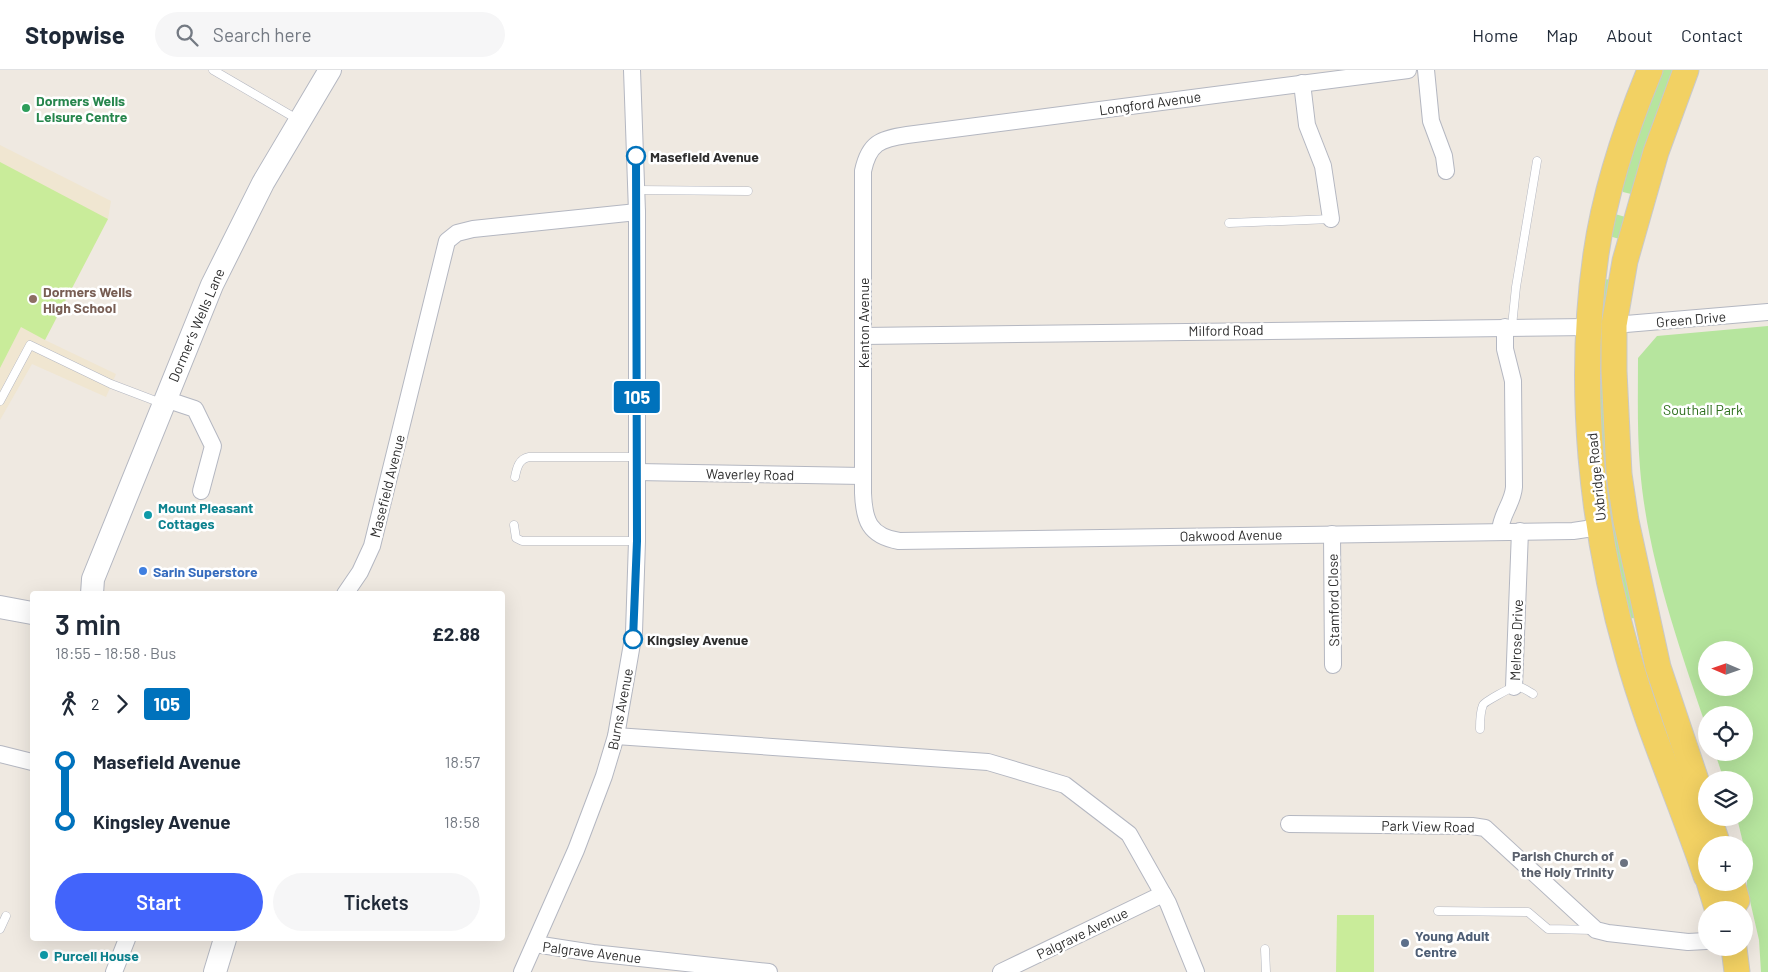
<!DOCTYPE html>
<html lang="en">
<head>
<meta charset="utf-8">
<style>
  :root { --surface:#fff; --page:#f6f6f7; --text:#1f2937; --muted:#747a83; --line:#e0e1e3; --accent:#4264fb }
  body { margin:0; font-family:Barlow,sans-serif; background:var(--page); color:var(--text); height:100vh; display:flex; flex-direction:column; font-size:19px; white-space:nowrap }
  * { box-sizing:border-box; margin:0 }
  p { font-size:16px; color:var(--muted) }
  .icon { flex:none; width:28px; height:28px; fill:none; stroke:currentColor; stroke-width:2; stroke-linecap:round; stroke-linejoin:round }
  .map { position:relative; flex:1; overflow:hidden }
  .drawer { position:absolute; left:30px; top:521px; width:475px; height:350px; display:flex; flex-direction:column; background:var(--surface); border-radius:5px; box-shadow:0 5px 20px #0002 }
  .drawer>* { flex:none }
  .badge { padding:0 10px; border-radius:4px; font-size:18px; line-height:32px }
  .needle { width:32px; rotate:272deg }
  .tools { position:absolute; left:1698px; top:571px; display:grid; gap:10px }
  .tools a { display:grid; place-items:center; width:55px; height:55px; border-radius:50%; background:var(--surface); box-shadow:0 5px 20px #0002; font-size:25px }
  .map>.badge { position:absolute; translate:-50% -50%; box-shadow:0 0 0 2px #fff }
  .legs { display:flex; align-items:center; gap:8px; height:55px; padding:0 25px; font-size:16px }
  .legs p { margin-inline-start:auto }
  .head { display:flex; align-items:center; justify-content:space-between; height:85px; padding:0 25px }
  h1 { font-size:28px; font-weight:600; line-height:38px }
  .action { display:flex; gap:10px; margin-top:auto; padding:10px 25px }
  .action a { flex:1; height:58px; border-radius:30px; background:var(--accent); color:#fff; font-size:20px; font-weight:600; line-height:58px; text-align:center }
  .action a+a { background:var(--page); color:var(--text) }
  ul { padding:0 25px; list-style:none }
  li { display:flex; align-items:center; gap:18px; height:60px; font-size:19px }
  li i { display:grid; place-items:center; width:8px; height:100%; margin:0 6px; background:currentColor }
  li i::after { content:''; width:12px; height:12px; margin:-6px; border:4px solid; border-radius:50%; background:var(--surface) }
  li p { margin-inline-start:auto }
  li:first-child i { background:linear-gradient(#0000 50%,currentColor 0) }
  li:last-child i { background:linear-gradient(currentColor 50%,#0000 0) }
  header { display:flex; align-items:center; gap:30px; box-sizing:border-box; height:70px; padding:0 25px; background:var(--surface); border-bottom:1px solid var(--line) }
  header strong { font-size:24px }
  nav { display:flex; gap:28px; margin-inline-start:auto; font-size:18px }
  .search { width:350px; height:45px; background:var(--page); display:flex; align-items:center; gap:12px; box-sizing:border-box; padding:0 18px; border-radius:28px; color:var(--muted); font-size:19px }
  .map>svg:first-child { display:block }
  .education { fill:#f0e6d1 }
  .green { fill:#b6e59e; fill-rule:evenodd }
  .pitch { fill:#c9ec9a }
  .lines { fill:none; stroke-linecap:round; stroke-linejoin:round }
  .lane-casing { stroke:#b4b7c1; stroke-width:9 }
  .street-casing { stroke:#b4b7c1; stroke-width:18 }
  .secondary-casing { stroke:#b4b7c1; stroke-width:24 }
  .primary-casing { stroke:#c9c9c9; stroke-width:27 }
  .lane { stroke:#fff; stroke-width:8 }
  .street { stroke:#fff; stroke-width:16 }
  .secondary { stroke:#fff; stroke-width:22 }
  .primary { stroke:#f2d163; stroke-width:25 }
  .line-1-casing { stroke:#fff; stroke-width:11 }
  .line-1 { stroke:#0072bc; stroke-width:8 }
  .leisure-dot { fill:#2e9e5b; stroke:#fff; stroke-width:2 }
  .stop-1-dot { fill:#fff; stroke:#0072bc; stroke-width:2.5 }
  .education-dot { fill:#8d6e63; stroke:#fff; stroke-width:2 }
  .culture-dot { fill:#0f9aa8; stroke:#fff; stroke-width:2 }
  .shop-dot { fill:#3f7fe0; stroke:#fff; stroke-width:2 }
  .worship-dot { fill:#6b7280; stroke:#fff; stroke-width:2 }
  .service-dot { fill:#5c6f8a; stroke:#fff; stroke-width:2 }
  .labels { text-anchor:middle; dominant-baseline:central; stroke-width:5; stroke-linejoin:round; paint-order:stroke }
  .leisure-label { font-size:14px; font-weight:bold; fill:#27864d; stroke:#fff; text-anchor:start }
  .street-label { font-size:14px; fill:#2e2e2e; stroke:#fff }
  .stop-label { font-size:14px; font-weight:bold; fill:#2e2e2e; stroke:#fff; text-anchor:start }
  .education-label { font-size:14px; font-weight:bold; fill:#785e54; stroke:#fff; text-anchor:start }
  .park-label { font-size:14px; fill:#2c6e1b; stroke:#fff }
  .culture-label { font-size:14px; font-weight:bold; fill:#0d838f; stroke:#fff; text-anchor:start }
  .shop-label { font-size:14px; font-weight:bold; fill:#366cbe; stroke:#fff; text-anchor:start }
  .worship-label { font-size:14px; font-weight:bold; fill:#5b616d; stroke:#fff; text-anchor:end }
  .service-label { font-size:14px; font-weight:bold; fill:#4e5e75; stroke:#fff; text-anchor:start }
</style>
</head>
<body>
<header>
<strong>Stopwise</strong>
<div class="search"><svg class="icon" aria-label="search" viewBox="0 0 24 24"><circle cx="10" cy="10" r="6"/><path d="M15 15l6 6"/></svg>Search here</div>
<nav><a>Home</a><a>Map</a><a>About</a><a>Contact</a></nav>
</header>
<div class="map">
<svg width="1768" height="902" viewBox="0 0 1768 902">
  <rect width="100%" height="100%" fill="#efe9e1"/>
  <polygon class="education" points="0,75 111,131 108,149 45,270 116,304 106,327 32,294 0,350"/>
  <g class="green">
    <polygon points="1663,0 1680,0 1637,120 1631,124 1623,122 1621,115 1649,31"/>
    <polygon points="1615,144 1629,148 1623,170 1609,166"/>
    <path d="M1604,209L1613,210L1638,547L1629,549C1619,495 1608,440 1603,384C1598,326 1600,267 1604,209Z"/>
    <path d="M1768,256V902H1761L1759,870L1747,818V789L1737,748H1744V710H1724L1715,683L1744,682V645H1706V656C1678,573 1647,486 1640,398C1637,362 1638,324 1638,288L1657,266ZM1706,580H1744V618H1706Z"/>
  </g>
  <g class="pitch">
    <polygon points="0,92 108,149 45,270 21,257 0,298"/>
    <polygon points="1337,845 1374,845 1374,902 1336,902"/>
  </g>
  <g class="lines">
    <g class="lane-casing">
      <g id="lane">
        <polyline points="213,0 297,49"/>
        <polyline points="636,120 748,121"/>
        <polyline points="1229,153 1331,149"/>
        <polyline points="1512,256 1516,217 1537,91"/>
        <polyline points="0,331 30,275 111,314 161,333"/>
        <path d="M515,407C517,397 519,389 529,387H637"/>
        <polyline points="514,455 516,468 522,471 637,471"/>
        <path d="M1480,659C1480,651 1480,642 1483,635C1484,632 1510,618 1514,617C1520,615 1528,621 1533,624"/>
        <polyline points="1438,841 1528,842 1548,859 1594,860"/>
        <polyline points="0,859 6,846"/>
        <polyline points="1265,879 1266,902"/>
      </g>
    </g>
    <g class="street-casing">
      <g id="street">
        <path d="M1408,0L907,65C880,69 869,73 863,101V423C864,450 869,466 899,471L1573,461L1600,457"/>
        <polyline points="1426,0 1431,51 1444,86 1446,101"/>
        <polyline points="1302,13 1307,55 1323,96 1331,149"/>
        <polyline points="1614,255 1768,242"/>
        <polyline points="863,266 1590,257"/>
        <polyline points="165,329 195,339 213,376 201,421"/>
        <polyline points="637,402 863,406"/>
        <path d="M1500,461C1501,444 1513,433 1514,417L1513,311L1505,279V257"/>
        <polyline points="1332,464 1333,595"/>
        <polyline points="345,524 360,502 372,476 447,171 457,163 473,159 637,142"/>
        <polyline points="1514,617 1520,461"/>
        <polyline points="616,666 988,692 1065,715 1129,764 1168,833 1196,902"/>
        <polyline points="0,684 32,692"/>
        <polyline points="1289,754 1472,756 1485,758 1596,860 1608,863 1688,872 1706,871"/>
        <polyline points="535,874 593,883 769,902"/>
        <polyline points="114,902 127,869"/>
        <polyline points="522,902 576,780 604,706 616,666 634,562 637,471 637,142 632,0"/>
        <polyline points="1001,902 1163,824"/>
      </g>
    </g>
    <g class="secondary-casing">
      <g id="secondary">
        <polyline points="92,524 93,509 212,215 263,113 330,0"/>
        <polyline points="0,537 32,543"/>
        <polyline points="215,902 225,869"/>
      </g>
    </g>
    <g class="primary-casing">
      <g id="primary">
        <path d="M1650,0C1626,58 1605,121 1596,184C1577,316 1591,458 1628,586C1649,661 1681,732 1706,806"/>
        <polyline points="1686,0 1656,82 1625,191 1614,255 1614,301 1619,404 1626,451 1658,597 1706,740"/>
        <polyline points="1709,748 1718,775"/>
        <polyline points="1709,812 1717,838 1720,840"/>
        <polyline points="1731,840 1737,830 1732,812"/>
        <polyline points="1734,878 1737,902"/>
      </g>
    </g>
    <use href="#lane" class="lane"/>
    <use href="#street" class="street"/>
    <use href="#secondary" class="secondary"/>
    <use href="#primary" class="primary"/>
  </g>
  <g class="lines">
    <g class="line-1-casing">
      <polyline id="line-1" points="633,569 637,471 636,86"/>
    </g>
    <use href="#line-1" class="line-1"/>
  </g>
  <circle class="leisure-dot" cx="26" cy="38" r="5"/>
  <g class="stop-1-dot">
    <circle cx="636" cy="86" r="9"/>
    <circle cx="633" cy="569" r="9"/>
  </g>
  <circle class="education-dot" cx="33" cy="229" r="5"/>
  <g class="culture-dot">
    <circle cx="148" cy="445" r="5"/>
    <circle cx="44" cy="885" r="5"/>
  </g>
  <circle class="shop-dot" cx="143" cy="501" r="5"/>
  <circle class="worship-dot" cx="1624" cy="793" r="5"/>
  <circle class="service-dot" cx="1405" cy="873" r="5"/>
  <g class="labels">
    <g class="leisure-label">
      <text x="36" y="30">Dormers Wells<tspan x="36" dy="16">Leisure Centre</tspan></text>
    </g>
    <g class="street-label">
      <text transform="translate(1150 33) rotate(-8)">Longford Avenue</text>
      <text transform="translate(1691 249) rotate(-5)">Green Drive</text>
      <text transform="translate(863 253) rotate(-90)">Kenton Avenue</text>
      <text transform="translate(196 255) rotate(-67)">Dormer’s Wells Lane</text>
      <text transform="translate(1226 260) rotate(-1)">Milford Road</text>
      <text transform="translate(750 404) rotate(1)">Waverley Road</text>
      <text transform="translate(1596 407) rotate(-96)">Uxbridge Road</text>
      <text transform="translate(387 416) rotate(-76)">Masefield Avenue</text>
      <text transform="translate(1231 465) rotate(-1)">Oakwood Avenue</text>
      <text transform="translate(1333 530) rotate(-91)">Stamford Close</text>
      <text transform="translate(1516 570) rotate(-88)">Melrose Drive</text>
      <text transform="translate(620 639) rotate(-79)">Burns Avenue</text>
      <text transform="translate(1428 756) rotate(1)">Park View Road</text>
      <text transform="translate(1082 863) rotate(-26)">Palgrave Avenue</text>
      <text transform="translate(592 882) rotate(7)">Palgrave Avenue</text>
    </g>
    <g class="stop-label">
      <text x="650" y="86">Masefield Avenue</text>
      <text x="647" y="569">Kingsley Avenue</text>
    </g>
    <g class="education-label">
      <text x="43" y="221">Dormers Wells<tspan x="43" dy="16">High School</tspan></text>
    </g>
    <g class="park-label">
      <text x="1703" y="339">Southall Park</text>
    </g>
    <g class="culture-label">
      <text x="158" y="437">Mount Pleasant<tspan x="158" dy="16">Cottages</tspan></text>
      <text x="54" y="885">Purcell House</text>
    </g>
    <g class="shop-label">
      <text x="153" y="501">Sarin Superstore</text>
    </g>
    <g class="worship-label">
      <text x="1614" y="785">Parish Church of<tspan x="1614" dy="16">the Holy Trinity</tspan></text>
    </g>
    <g class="service-label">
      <text x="1415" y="865">Young Adult<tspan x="1415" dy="16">Centre</tspan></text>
    </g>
  </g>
</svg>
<div class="tools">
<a><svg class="needle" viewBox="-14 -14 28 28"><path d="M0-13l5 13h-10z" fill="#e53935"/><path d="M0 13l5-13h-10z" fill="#747a83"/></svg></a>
<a><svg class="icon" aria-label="locate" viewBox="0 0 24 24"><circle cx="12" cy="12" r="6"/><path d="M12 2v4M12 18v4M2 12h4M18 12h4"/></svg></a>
<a><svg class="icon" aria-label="layers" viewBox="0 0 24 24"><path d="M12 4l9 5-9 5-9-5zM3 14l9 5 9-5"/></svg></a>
<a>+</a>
<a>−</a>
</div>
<b class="badge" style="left:637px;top:327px;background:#0072bc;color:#fff">105</b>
<section class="drawer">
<div class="head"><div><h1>3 min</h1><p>18:55 – 18:58 · Bus</p></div><b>£2.88</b></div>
<div class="legs"><svg class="icon" aria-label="walk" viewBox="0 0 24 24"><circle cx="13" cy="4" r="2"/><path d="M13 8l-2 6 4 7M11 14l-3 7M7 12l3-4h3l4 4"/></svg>2<svg class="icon" aria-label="forward" viewBox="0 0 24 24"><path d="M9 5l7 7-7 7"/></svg><b class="badge" style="background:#0072bc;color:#fff">105</b></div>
<ul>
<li><i style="color:#0072bc"></i><b>Masefield Avenue</b><p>18:57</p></li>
<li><i style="color:#0072bc"></i><b>Kingsley Avenue</b><p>18:58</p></li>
</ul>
<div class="action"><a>Start</a><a>Tickets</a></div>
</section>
</div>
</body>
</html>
